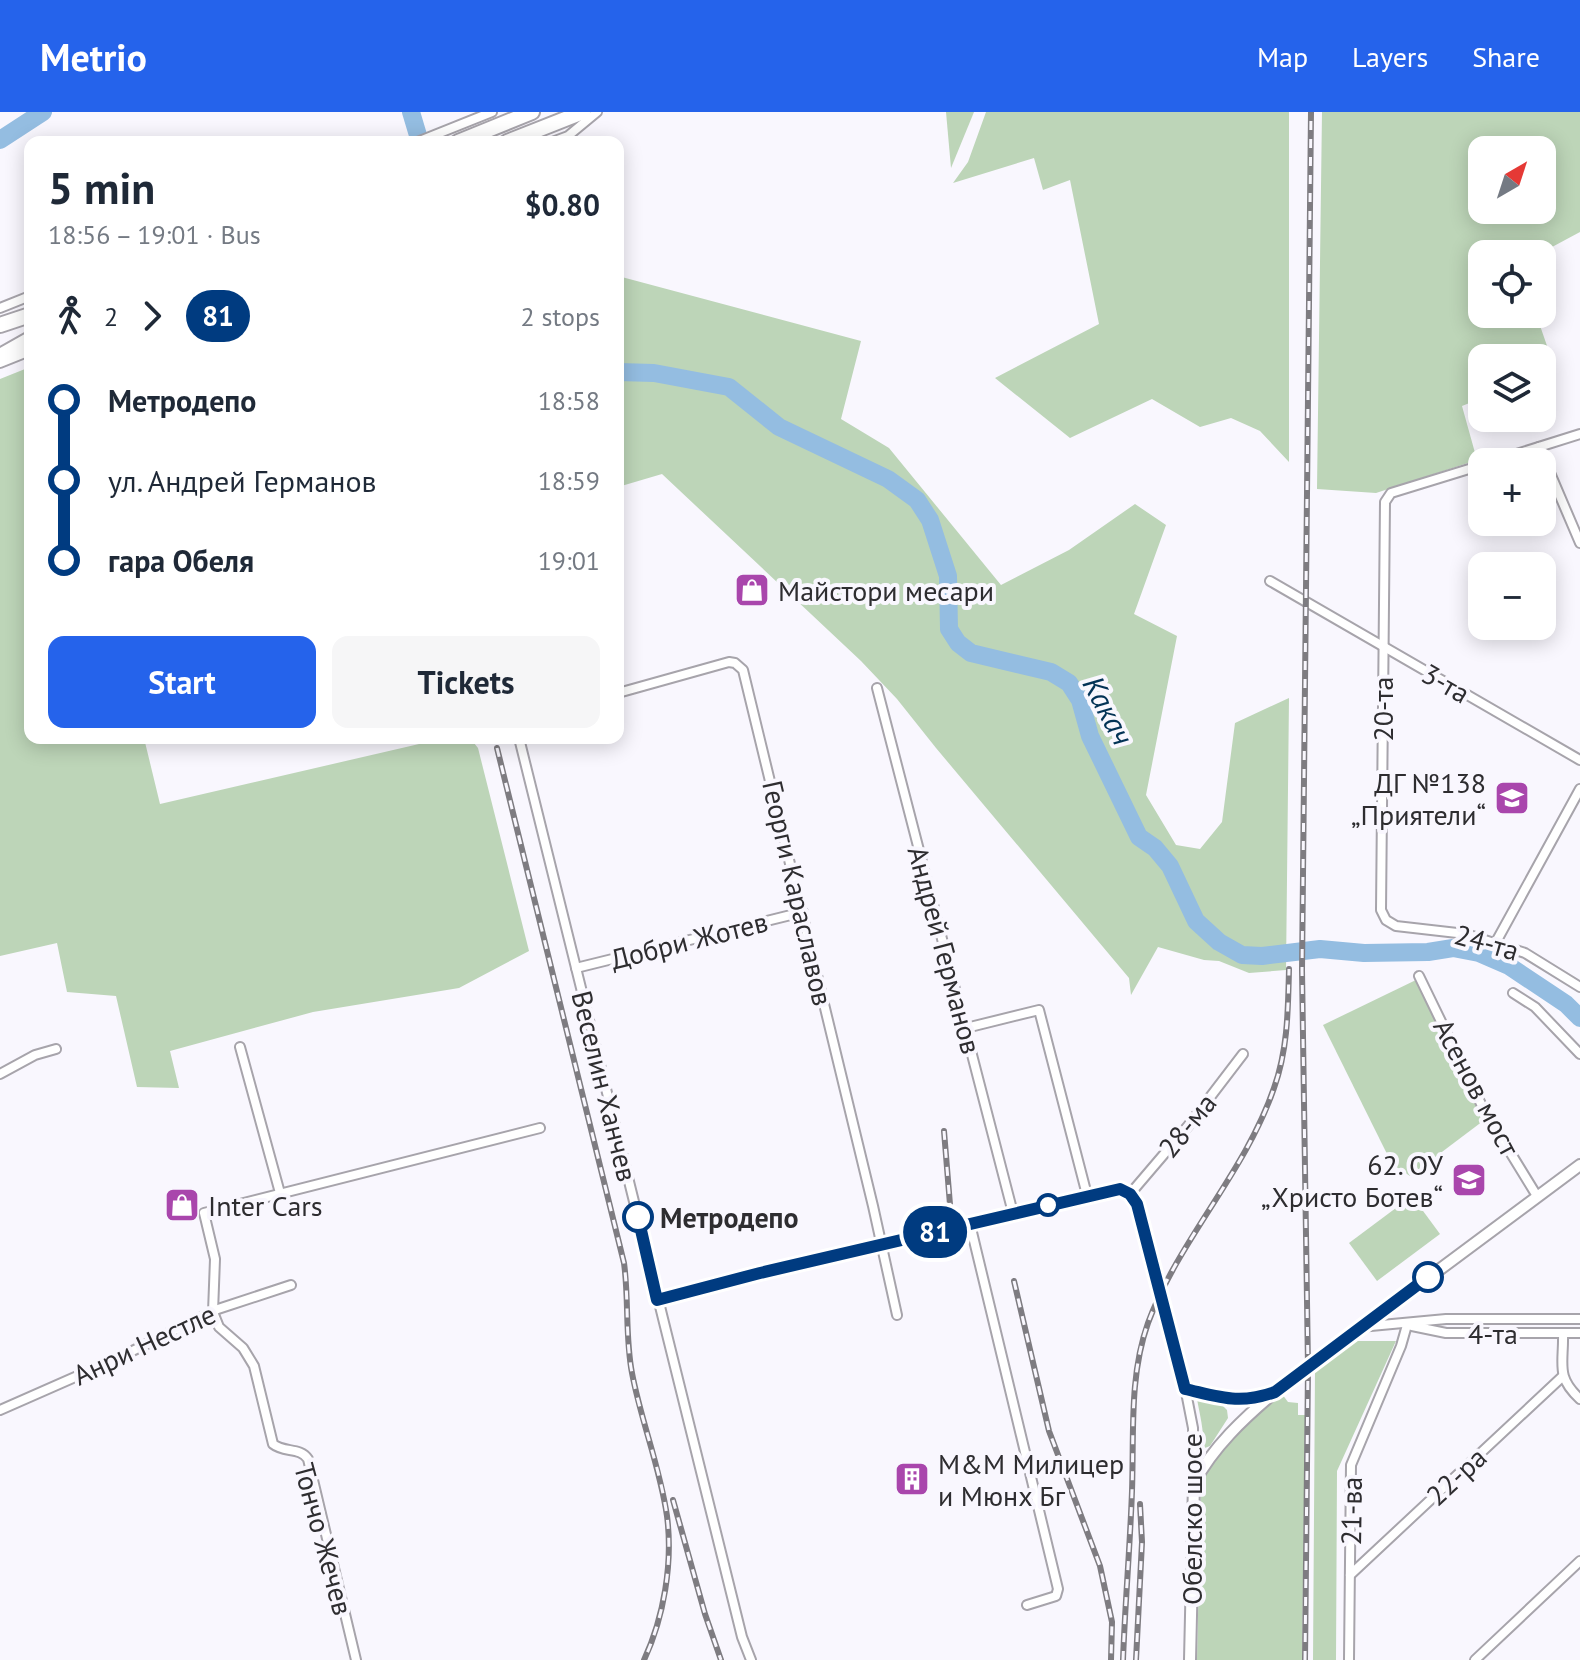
<!DOCTYPE html>
<html lang="en">
<head>
<meta charset="utf-8">
<style>
  :root { --surface:#fff; --page:#f6f6f7; --text:#1f2937; --muted:#747a83; --accent:#2563eb }
  body { margin:0; font-family:"PT Sans",sans-serif; background:var(--page); color:var(--text); height:100vh; display:flex; flex-direction:column; font-size:30px; white-space:nowrap }
  * { box-sizing:border-box; margin:0 }
  p { font-size:26px; color:var(--muted) }
  .icon { flex:none; width:44px; height:44px; fill:none; stroke:currentColor; stroke-width:2; stroke-linecap:round; stroke-linejoin:round }
  .map { position:relative; flex:1; overflow:hidden }
  .panel { position:absolute; left:24px; top:24px; width:600px; height:608px; display:flex; flex-direction:column; background:var(--surface); border-radius:16px; box-shadow:0 4px 20px #0003 }
  .panel>* { flex:none }
  .badge { padding:0 16px; border-radius:26px; font-size:28px; line-height:52px }
  .needle { width:52px; rotate:39deg }
  .controls { position:absolute; left:1468px; top:24px; display:grid; gap:16px }
  .controls a { display:grid; place-items:center; width:88px; height:88px; border-radius:16px; background:var(--surface); box-shadow:0 4px 20px #0003; font-size:40px }
  .map>.badge { position:absolute; translate:-50% -50%; box-shadow:0 0 0 4px #fff }
  .legs { display:flex; align-items:center; gap:12px; height:88px; padding:0 24px; font-size:26px }
  .legs p { margin-inline-start:auto }
  .head { display:flex; align-items:center; justify-content:space-between; height:136px; padding:0 24px }
  h1 { font-size:44px; font-weight:800; line-height:60px }
  .cta { display:flex; gap:16px; margin-top:auto; padding:16px 24px }
  .cta a { flex:1; height:92px; border-radius:16px; background:var(--accent); color:#fff; font-size:32px; font-weight:800; line-height:92px; text-align:center }
  .cta a+a { background:var(--page); color:var(--text) }
  ul { padding:0 24px; list-style:none }
  li { display:flex; align-items:center; gap:28px; height:80px; font-size:30px }
  li i { display:grid; place-items:center; width:12px; height:100%; margin:0 10px; background:currentColor }
  li i::after { content:''; width:20px; height:20px; margin:-10px; border:6px solid; border-radius:50%; background:var(--surface) }
  li p { margin-inline-start:auto }
  li:first-child i { background:linear-gradient(#0000 50%,currentColor 0) }
  li:last-child i { background:linear-gradient(currentColor 50%,#0000 0) }
  header { display:flex; align-items:center; gap:48px; box-sizing:border-box; height:112px; padding:0 40px; background:var(--accent); color:#fff }
  header strong { font-size:38px }
  nav { display:flex; gap:44px; margin-inline-start:auto; font-size:28px }
  .map>svg:first-child { display:block }
  .green { fill:#bdd5b8; fill-rule:evenodd }
  .lines { fill:none; stroke-linecap:round; stroke-linejoin:round }
  .river { stroke:#94bde1; stroke-width:18 }
  .minor-casing { stroke:#a7a4ab; stroke-width:12 }
  .tertiary-casing { stroke:#a7a4ab; stroke-width:14 }
  .trunk-casing { stroke:#a7a4ab; stroke-width:18 }
  .minor { stroke:#fff; stroke-width:8 }
  .tertiary { stroke:#fff; stroke-width:10 }
  .trunk { stroke:#fff; stroke-width:14 }
  .rail-casing { stroke:#7e7c81; stroke-width:6 }
  .rail { stroke:#f9f7fe; stroke-width:3; stroke-dasharray:9; stroke-linecap:butt }
  .line-1-casing { stroke:#fff; stroke-width:18 }
  .line-1 { stroke:#003b80; stroke-width:12 }
  .stop-1-dot { fill:#fff; stroke:#003b80; stroke-width:4 }
  .labels { text-anchor:middle; dominant-baseline:central; stroke-width:8; stroke-linejoin:round; paint-order:stroke }
  .poi-label { font-size:28px; fill:#2e2d30; stroke:#f9f7fe; text-anchor:start }
  .street-label { font-size:28px; fill:#2e2d30; stroke:#f9f7fe }
  .stop-label { font-size:28px; font-weight:bold; fill:#2e2d30; stroke:#f9f7fe; text-anchor:start }
  .water-label { font-size:30px; font-style:italic; fill:#033356; stroke:#f9f7fe }
</style>
</head>
<body>
<header>
<strong>Metrio</strong>
<nav><a>Map</a><a>Layers</a><a>Share</a></nav>
</header>
<div class="map">
<svg width="1580" height="1548" viewBox="0 0 1580 1548">
  <rect width="100%" height="100%" fill="#f9f7fe"/>
  <g class="green">
    <polygon points="946,0 974,0 951,56"/>
    <polygon points="986,0 1289,0 1289,350 1260,319 1231,306 1200,315 1152,287 1070,326 995,266 1099,212 1070,68 1043,78 1034,46 953,71 968,50"/>
    <path d="M1322,0H1580V120L1539,142H1482V202H1536L1555,257L1542,262V246H1482V286L1462,294L1477,348L1376,381L1317,377ZM1542,38V98H1482V38Z"/>
    <polygon points="618,164 861,229 841,307 889,336 1001,473 1069,438 1135,392 1166,413 1134,502 1177,524 1146,683 1176,733 1200,737 1222,710 1235,611 1289,586 1286,858 1249,861 1219,849 1204,848 1158,835 1131,883 1129,866 936,636 897,587 861,549 662,362 618,375"/>
    <polygon points="30,255 30,626 144,626 160,692 445,626 470,626 478,636 529,839 459,876 313,900 170,939 179,976 137,975 116,884 67,880 57,831 0,844 0,267"/>
    <polygon points="1418,867 1487,1006 1410,1064 1392,1052 1323,913"/>
    <polygon points="1412,1084 1440,1122 1377,1169 1349,1131"/>
    <polygon points="1352,1229 1396,1229 1337,1359 1336,1548 1313,1548 1315,1258"/>
    <path d="M1282,1282L1288,1290L1298,1291V1303H1305L1302,1548H1197L1201,1371C1217,1335 1250,1305 1282,1282Z"/>
    <path d="M1200,1285L1221,1292L1227,1298L1228,1306L1210,1334L1205,1336L1203,1335C1204,1317 1200,1304 1197,1287Z"/>
  </g>
  <g class="lines">
    <g class="river">
      <polyline points="411,0 420,30"/>
      <polyline points="0,28 43,0"/>
      <polyline points="618,260 654,261 729,275 779,315 888,367 917,388 930,408 948,464 949,517 958,531 971,541 1051,560 1069,571 1080,588 1090,624 1139,725 1155,736 1170,754 1196,809 1219,830 1242,843 1262,844 1320,837 1364,841 1428,840 1453,836 1479,841 1509,854 1566,892 1580,906"/>
    </g>
    <g class="minor-casing">
      <g id="minor">
        <polyline points="417,30 492,0"/>
        <polyline points="552,30 568,24 597,0"/>
        <polyline points="0,196 30,184"/>
        <polyline points="0,251 30,239"/>
        <polyline points="1539,335 1580,431"/>
        <polyline points="1491,350 1580,322"/>
        <polyline points="1482,353 1391,381 1385,390 1381,798 1386,808 1396,814 1466,822 1525,841 1580,875"/>
        <polyline points="1270,469 1580,648"/>
        <polyline points="877,576 1013,1101"/>
        <polyline points="618,581 729,550 735,551 743,558 873,1094 897,1203"/>
        <polyline points="519,626 742,1525 751,1548"/>
        <polyline points="1496,830 1580,677"/>
        <polyline points="576,856 803,800"/>
        <polyline points="1419,864 1483,996 1537,1084"/>
        <polyline points="1513,881 1535,895 1580,942"/>
        <polyline points="966,916 1039,898 1087,1083"/>
        <polyline points="240,935 280,1081"/>
        <polyline points="0,962 35,943 56,937"/>
        <polyline points="1130,1082 1188,1014 1243,942"/>
        <polyline points="970,1112 1058,1477 1056,1484 1027,1493"/>
        <polyline points="657,1188 760,1161 1120,1077 1130,1082 1137,1092 1183,1265 1193,1316 1194,1371"/>
        <polyline points="1412,1214 1446,1221 1580,1221"/>
        <polyline points="1360,1215 1446,1207 1580,1207"/>
        <path d="M1563,1221C1564,1252 1555,1264 1580,1287"/>
        <path d="M1185,1277C1215,1284 1240,1292 1269,1282"/>
        <polyline points="0,1298 116,1247 218,1197 291,1173"/>
        <polyline points="1350,1463 1562,1265"/>
        <path d="M356,1548L308,1347C300,1335 284,1341 273,1332L254,1254L243,1236L219,1215L213,1200L215,1147L204,1101L540,1016"/>
        <polyline points="1349,1548 1351,1353 1401,1234 1407,1213"/>
        <polyline points="1475,1548 1580,1449"/>
      </g>
    </g>
    <g class="tertiary-casing">
      <path id="tertiary" d="M1190,1548L1194,1371C1213,1335 1244,1306 1275,1280L1580,1053"/>
    </g>
    <g class="trunk-casing">
      <g id="trunk">
        <polyline points="458,30 532,0"/>
        <polyline points="507,30 583,0"/>
        <polyline points="0,213 30,203"/>
        <polyline points="0,244 30,227"/>
      </g>
    </g>
    <use href="#minor" class="minor"/>
    <use href="#tertiary" class="tertiary"/>
    <use href="#trunk" class="trunk"/>
    <g class="rail-casing">
      <g id="rail">
        <path d="M497,636L624,1151C629,1187 625,1225 632,1261C641,1309 660,1355 667,1404C673,1451 664,1505 644,1548"/>
        <polyline points="944,1019 951,1105"/>
        <polyline points="1014,1169 1049,1319 1100,1454 1112,1510 1111,1548"/>
        <polyline points="673,1388 705,1502 721,1548"/>
        <path d="M1123,1548C1125,1492 1130,1435 1132,1379C1134,1323 1129,1264 1148,1211C1179,1127 1245,1061 1274,976C1288,937 1288,897 1289,857"/>
        <polyline points="1136,1548 1142,1430 1140,1392"/>
        <polyline points="1305,1548 1308,1255 1302,858 1311,0"/>
      </g>
    </g>
    <use href="#rail" class="rail"/>
  </g>
  <g class="lines">
    <g class="line-1-casing">
      <path id="line-1" d="M638,1105L657,1188L760,1161L1120,1077L1130,1082L1137,1092L1185,1277C1220,1285 1239,1293 1275,1280L1428,1165"/>
    </g>
    <use href="#line-1" class="line-1"/>
  </g>
  <defs>
    <g id="shop-square" transform="scale(1.8)"><rect x="-9" y="-9" width="18" height="18" rx="4" fill="#a946ac" stroke="#f9f7fe"/><path d="M-5-2.5h2.3a2.7 3.5 0 0 1 5.4 0H5L5.5 6h-11ZM-1.5-2.5h3a1.5 2.3 0 0 0-3 0Z" fill="#fff"/></g>
    <g id="school-square" transform="scale(1.8)"><rect x="-9" y="-9" width="18" height="18" rx="4" fill="#a946ac" stroke="#f9f7fe"/><path d="M0-5L7-2L0 1L-7-2ZM-4 1L0 2.5L4 1V4Q0 6-4 4Z" fill="#fff"/></g>
    <g id="building-square" transform="scale(1.8)"><rect x="-9" y="-9" width="18" height="18" rx="4" fill="#a946ac" stroke="#f9f7fe"/><path d="M-4-6H4V6H1V3H-1V6H-4ZM-2.5-4.3h1.7v1.8h-1.7ZM.8-4.3h1.7v1.8H.8ZM-2.5-1h1.7V.8h-1.7ZM.8-1h1.7V.8H.8Z" fill="#fff"/></g>
  </defs>
  <g fill-rule="evenodd">
    <use href="#shop-square" x="752" y="478"/>
    <use href="#school-square" x="1512" y="686"/>
    <use href="#school-square" x="1469" y="1068"/>
    <use href="#shop-square" x="182" y="1093"/>
    <use href="#building-square" x="912" y="1367"/>
  </g>
  <g class="stop-1-dot">
    <circle cx="1048" cy="1093" r="10"/>
    <circle cx="638" cy="1105" r="14"/>
    <circle cx="1428" cy="1165" r="14"/>
  </g>
  <g class="labels">
    <g class="poi-label">
      <text x="778" y="478">Майстори месари</text>
      <text x="1486" y="670" text-anchor="end">ДГ №138<tspan x="1486" dy="32">„Приятели“</tspan></text>
      <text x="1443" y="1052" text-anchor="end">62. ОУ<tspan x="1443" dy="32">„Христо Ботев“</tspan></text>
      <text x="208" y="1093">Inter Cars</text>
      <text x="938" y="1351">М&amp;M Mилицер<tspan x="938" dy="32">и Мюнх Бг</tspan></text>
    </g>
    <g class="street-label">
      <text transform="translate(1446 571) rotate(30)">3-та</text>
      <text transform="translate(1382 597) rotate(-90)">20-та</text>
      <text transform="translate(798 781) rotate(77)">Георги Караславов</text>
      <text transform="translate(689 828) rotate(-14)">Добри Жотев</text>
      <text transform="translate(1487 830) rotate(16)">24-та</text>
      <text transform="translate(945 838) rotate(75)">Андрей Германов</text>
      <text transform="translate(605 974) rotate(76)">Веселин Ханчев</text>
      <text transform="translate(1477 975) rotate(62)">Асенов мост</text>
      <text transform="translate(1187 1013) rotate(-51)">28-ма</text>
      <text x="1493" y="1221">4-та</text>
      <text transform="translate(144 1232) rotate(-25)">Анри Нестле</text>
      <text transform="translate(1456 1364) rotate(-43)">22-ра</text>
      <text transform="translate(1351 1399) rotate(-89)">21-ва</text>
      <text transform="translate(1191 1407) rotate(-90)">Обелско шосе</text>
      <text transform="translate(324 1427) rotate(75)">Тончо Жечев</text>
    </g>
    <g class="stop-label">
      <text x="660" y="1105">Метродепо</text>
    </g>
    <g class="water-label">
      <text transform="translate(1109 598) rotate(62)">Какач</text>
    </g>
  </g>
</svg>
<div class="controls">
<a><svg class="needle" viewBox="-14 -14 28 28"><path d="M0-13l5 13h-10z" fill="#e53935"/><path d="M0 13l5-13h-10z" fill="#747a83"/></svg></a>
<a><svg class="icon" aria-label="locate" viewBox="0 0 24 24"><circle cx="12" cy="12" r="6"/><path d="M12 2v4M12 18v4M2 12h4M18 12h4"/></svg></a>
<a><svg class="icon" aria-label="layers" viewBox="0 0 24 24"><path d="M12 4l9 5-9 5-9-5zM3 14l9 5 9-5"/></svg></a>
<a>+</a>
<a>−</a>
</div>
<b class="badge" style="left:935px;top:1120px;background:#003b80;color:#fff">81</b>
<section class="panel">
<div class="head"><div><h1>5 min</h1><p>18:56 – 19:01 · Bus</p></div><b>$0.80</b></div>
<div class="legs"><svg class="icon" aria-label="walk" viewBox="0 0 24 24"><circle cx="13" cy="4" r="2"/><path d="M13 8l-2 6 4 7M11 14l-3 7M7 12l3-4h3l4 4"/></svg>2<svg class="icon" aria-label="forward" viewBox="0 0 24 24"><path d="M9 5l7 7-7 7"/></svg><b class="badge" style="background:#003b80;color:#fff">81</b><p>2 stops</p></div>
<ul>
<li><i style="color:#003b80"></i><b>Метродепо</b><p>18:58</p></li>
<li><i style="color:#003b80"></i><span>ул. Андрей Германов</span><p>18:59</p></li>
<li><i style="color:#003b80"></i><b>гара Обеля</b><p>19:01</p></li>
</ul>
<div class="cta"><a>Start</a><a>Tickets</a></div>
</section>
</div>
</body>
</html>
